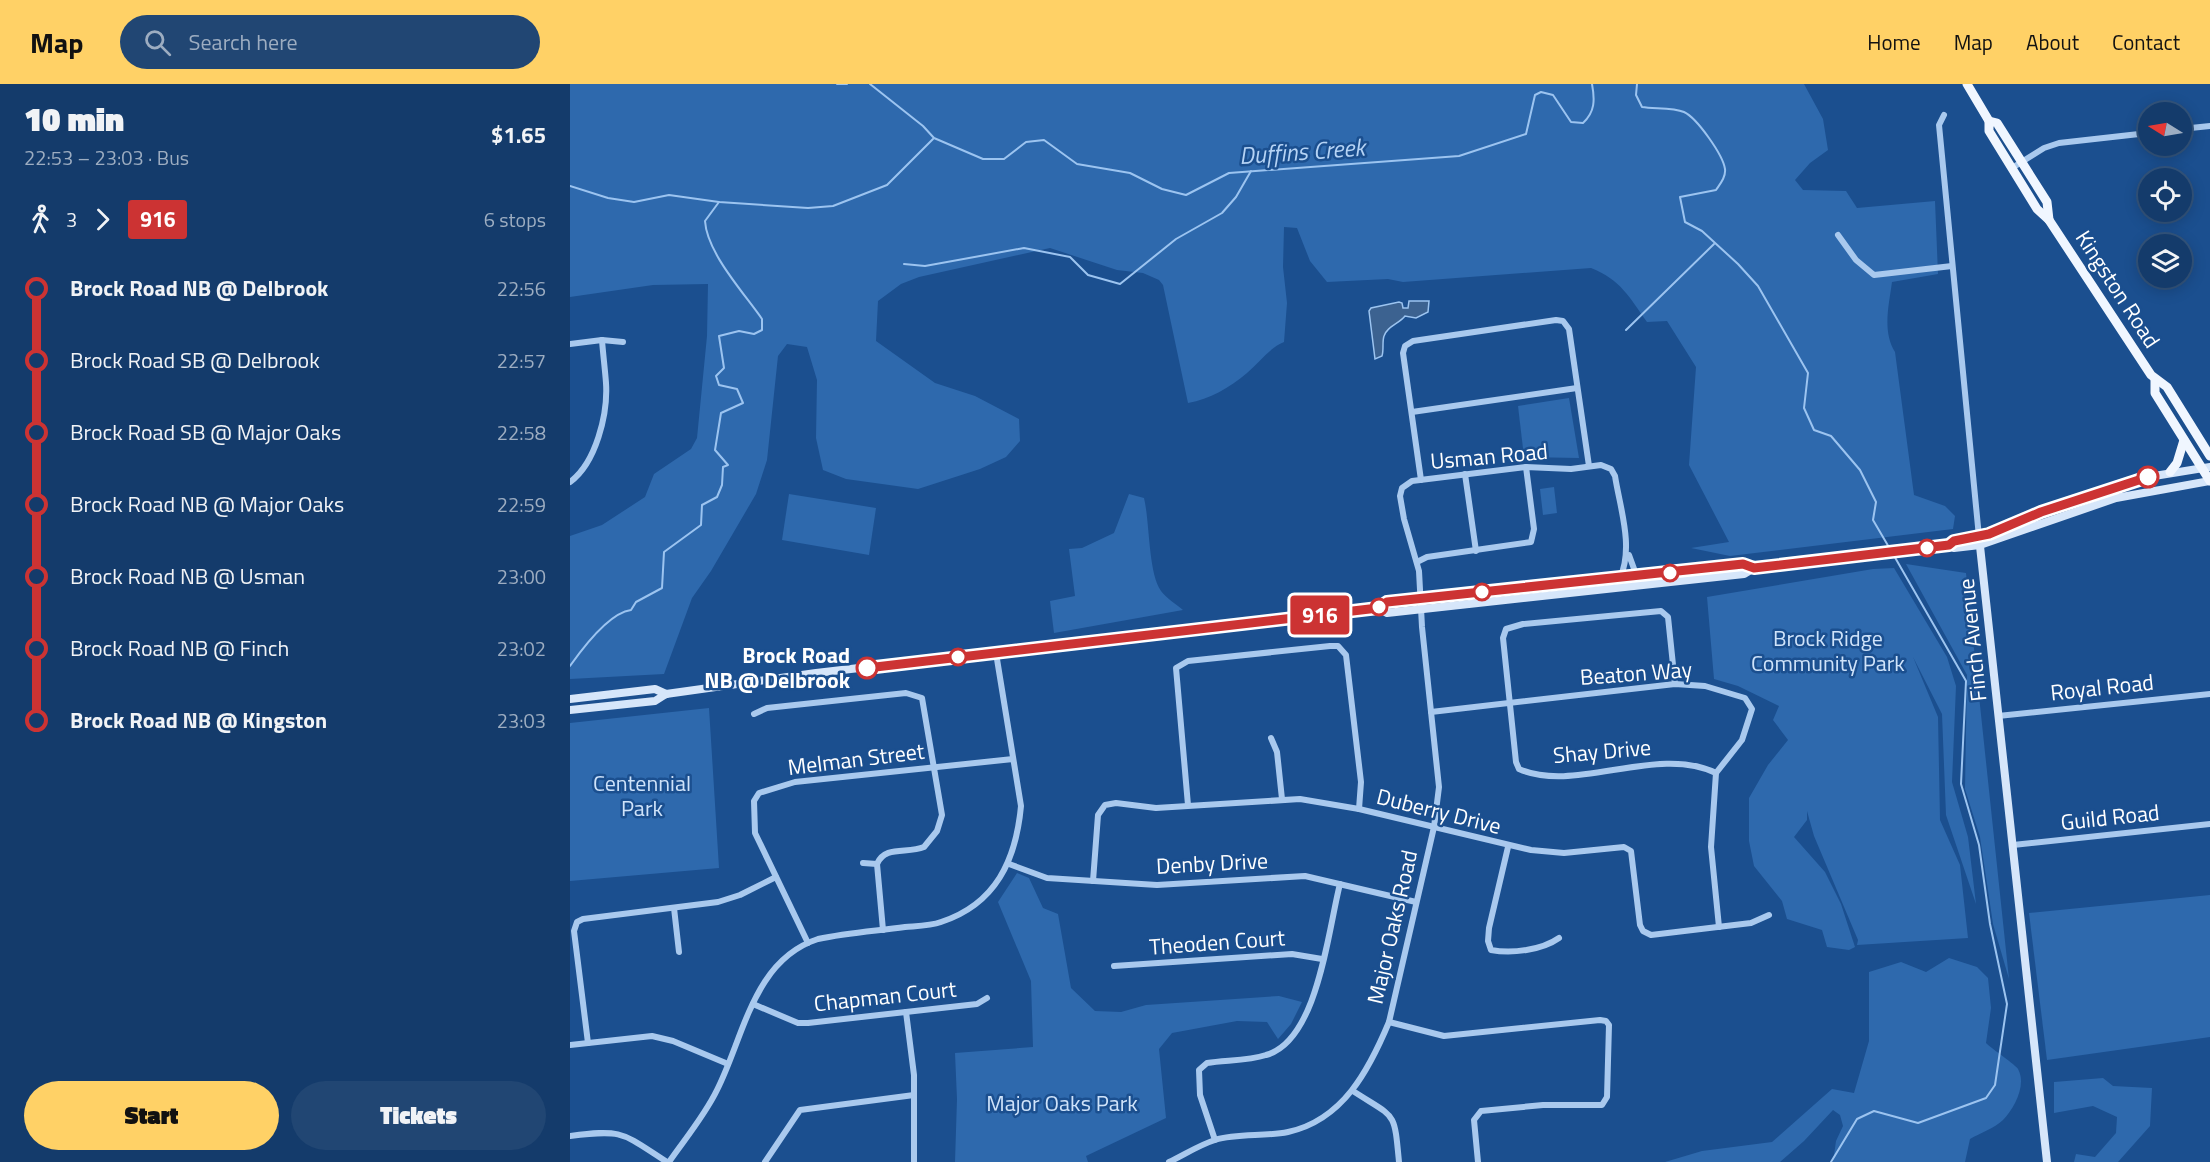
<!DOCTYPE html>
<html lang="en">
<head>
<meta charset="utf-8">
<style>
  :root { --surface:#143b6b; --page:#214673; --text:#f1f3f6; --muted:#9dadc1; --line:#33557e; --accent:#ffd166 }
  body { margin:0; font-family:"Titillium Web",sans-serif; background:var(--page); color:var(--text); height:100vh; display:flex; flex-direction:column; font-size:22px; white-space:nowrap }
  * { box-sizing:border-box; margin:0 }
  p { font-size:20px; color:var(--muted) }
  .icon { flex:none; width:33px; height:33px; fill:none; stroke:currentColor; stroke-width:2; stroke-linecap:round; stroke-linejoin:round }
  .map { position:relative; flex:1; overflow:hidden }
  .drawer { display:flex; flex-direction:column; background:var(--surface); width:570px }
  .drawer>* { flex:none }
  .badge { padding:0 12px; border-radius:4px; font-size:21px; line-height:39px }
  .needle { width:39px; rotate:281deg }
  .tools { position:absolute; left:1568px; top:18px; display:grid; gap:12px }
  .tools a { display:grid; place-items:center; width:54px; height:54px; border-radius:50%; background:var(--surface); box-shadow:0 3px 15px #0003,0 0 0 2px var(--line); font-size:30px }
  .map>.badge { position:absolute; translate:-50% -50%; box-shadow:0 0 0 3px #fff }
  .legs { display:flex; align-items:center; gap:9px; height:66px; padding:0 24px; font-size:20px }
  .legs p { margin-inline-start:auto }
  .summary { display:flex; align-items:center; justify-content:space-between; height:102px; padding:0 24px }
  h1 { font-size:33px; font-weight:800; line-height:45px }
  .primary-button { display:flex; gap:12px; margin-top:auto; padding:12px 24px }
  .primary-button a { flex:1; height:69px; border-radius:36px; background:var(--accent); color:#111; font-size:24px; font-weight:800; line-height:69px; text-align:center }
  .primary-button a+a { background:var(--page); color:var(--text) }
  ul { padding:0 24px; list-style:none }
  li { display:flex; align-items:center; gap:21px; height:72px; font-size:22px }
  li i { display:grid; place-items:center; width:9px; height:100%; margin:0 8px; background:currentColor }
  li i::after { content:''; width:15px; height:15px; margin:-8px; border:4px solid; border-radius:50%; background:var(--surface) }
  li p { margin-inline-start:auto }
  li:first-child i { background:linear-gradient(#0000 50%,currentColor 0) }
  li:last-child i { background:linear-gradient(currentColor 50%,#0000 0) }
  header { display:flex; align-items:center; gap:36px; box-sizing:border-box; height:84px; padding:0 30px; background:var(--accent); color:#111 }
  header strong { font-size:28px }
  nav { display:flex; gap:33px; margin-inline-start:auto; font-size:21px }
  .search { width:420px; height:54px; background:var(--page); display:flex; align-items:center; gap:15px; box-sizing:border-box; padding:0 21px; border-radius:33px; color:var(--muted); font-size:22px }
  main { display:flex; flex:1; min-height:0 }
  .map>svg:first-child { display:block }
  .green { fill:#2e69ad }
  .water { fill:#3c6290; stroke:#9cc4f0; stroke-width:1.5 }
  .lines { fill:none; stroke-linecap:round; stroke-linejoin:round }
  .stream { stroke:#9cc4f0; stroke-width:2 }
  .minor { stroke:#a9c9ee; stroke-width:6 }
  .secondary { stroke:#d6e6fa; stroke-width:8 }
  .primary { stroke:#f0f6ff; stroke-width:9 }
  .line-1-casing { stroke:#fff; stroke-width:14 }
  .line-1 { stroke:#c33; stroke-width:9 }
  .stop-1-dot { fill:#fff; stroke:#c33; stroke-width:3 }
  .labels { text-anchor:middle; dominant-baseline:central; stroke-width:5; stroke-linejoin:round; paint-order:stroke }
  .street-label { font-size:22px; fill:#fff; stroke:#1b4f8f }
  .park-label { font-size:22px; fill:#cfe3fa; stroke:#1b4f8f }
  .stop-label { font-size:22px; font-weight:bold; fill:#fff; stroke:#1b4f8f; text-anchor:end }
  .water-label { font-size:24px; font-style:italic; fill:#b5d3f5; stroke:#1b4f8f }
</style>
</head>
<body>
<header>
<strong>Map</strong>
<div class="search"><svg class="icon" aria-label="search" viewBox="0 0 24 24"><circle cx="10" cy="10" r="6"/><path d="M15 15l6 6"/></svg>Search here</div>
<nav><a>Home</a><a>Map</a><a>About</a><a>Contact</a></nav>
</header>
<main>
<section class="drawer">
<div class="summary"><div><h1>10 min</h1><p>22:53 – 23:03 · Bus</p></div><b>$1.65</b></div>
<div class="legs"><svg class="icon" aria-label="walk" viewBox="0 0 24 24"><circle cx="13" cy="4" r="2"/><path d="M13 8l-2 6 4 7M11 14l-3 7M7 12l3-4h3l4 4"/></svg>3<svg class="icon" aria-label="forward" viewBox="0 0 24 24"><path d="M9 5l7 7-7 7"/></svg><b class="badge" style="background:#c33;color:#fff">916</b><p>6 stops</p></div>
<ul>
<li><i style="color:#c33"></i><b>Brock Road NB @ Delbrook</b><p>22:56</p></li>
<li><i style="color:#c33"></i><span>Brock Road SB @ Delbrook</span><p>22:57</p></li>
<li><i style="color:#c33"></i><span>Brock Road SB @ Major Oaks</span><p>22:58</p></li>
<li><i style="color:#c33"></i><span>Brock Road NB @ Major Oaks</span><p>22:59</p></li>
<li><i style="color:#c33"></i><span>Brock Road NB @ Usman</span><p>23:00</p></li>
<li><i style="color:#c33"></i><span>Brock Road NB @ Finch</span><p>23:02</p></li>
<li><i style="color:#c33"></i><b>Brock Road NB @ Kingston</b><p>23:03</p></li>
</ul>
<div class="primary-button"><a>Start</a><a>Tickets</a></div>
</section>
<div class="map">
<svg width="1640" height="1078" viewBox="0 0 1640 1078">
  <rect width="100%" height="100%" fill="#1b4f8f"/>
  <g class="green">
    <path d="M0,0H1234L1253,35L1258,66L1240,79L1225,96L1233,106L1276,107L1287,124L1365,117L1368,190L1322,198C1319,221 1312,247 1325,268L1344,411L1375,422L1385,432L1383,445L1160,472L1121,464L1159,458L1119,381L1126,283L1097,237L1077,238C1059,213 1051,196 1021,184L833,198L818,195L757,198L740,177L727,144L714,143L713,183L717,219L714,258C699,264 689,279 677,289C659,304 640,315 618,319L593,201L589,196L573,189L547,186L480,164L349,193L331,200L308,217L306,257L365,299L405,312L449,335L450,357L436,373L410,385L348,405L276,395L253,386L246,354L247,296L237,263L217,260L208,272L197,376L186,410L141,487L122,514L94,590L0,595V452L32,441L75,413L84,390L121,365L127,354L137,252L138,200L83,201L0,213Z"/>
    <polygon points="999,314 1009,374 954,373 948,322"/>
    <polygon points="984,403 987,429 973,431 970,405"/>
    <polygon points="219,410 306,424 299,471 212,456"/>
    <path d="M559,410L574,414C580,439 578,488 591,507C596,514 606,520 613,526L484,549L480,517L505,512L499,465L512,464L544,449Z"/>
    <polygon points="1336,480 1396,489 1439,895 1423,840 1410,753 1395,705 1397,591"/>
    <polygon points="1324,484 1377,573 1386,602 1382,698 1398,753 1406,820 1376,731 1372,630 1343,573 1368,633 1370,736 1390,781 1398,854 1287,861 1288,856 1244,752 1237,727 1237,736 1224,753 1255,788 1271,820 1285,863 1279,866 1257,863 1252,846 1217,835 1212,817 1184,782 1179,757 1179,714 1198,681 1218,656 1203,636 1209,622 1168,602 1144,595 1137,513 1303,485"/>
    <polygon points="139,624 149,784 0,797 0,639"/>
    <polygon points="447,789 459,794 473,824 488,830 501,904 525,927 551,928 576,921 709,912 732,918 721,940 708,955 697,938 667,937 602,949 589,965 596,1034 516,1072 518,1078 385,1078 387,1015 385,969 463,963 461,897 428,818"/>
    <polygon points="1640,811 1640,953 1477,976 1459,829"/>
    <path d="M1379,874L1407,883L1418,894L1421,924L1416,959C1422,965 1446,981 1448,985C1457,1001 1444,1025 1433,1036C1425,1044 1410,1049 1400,1055L1395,1078H1263L1266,1057L1273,1042L1270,1031L1263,1026L1234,1057L1210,1078H1095L1132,1067L1202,1058L1262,1005L1284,1009L1299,957V888L1331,878L1356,888Z"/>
    <polygon points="1533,994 1543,1002 1582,1004 1580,1042 1548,1078 1504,1078 1506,1070 1525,1073 1546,1049 1547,1033 1523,1022 1484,1029 1484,998"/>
  </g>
  <path class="water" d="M839,217H859L858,228L846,234L835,232C829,240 817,242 814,252C812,258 814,265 812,272L805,275L799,227L801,224L829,218L832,219L833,224H838Z"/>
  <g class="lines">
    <g class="stream">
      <polyline points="267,0 277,0"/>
      <path d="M300,0L353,42L364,54L413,75H434L456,58L474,56L507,80L560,89L592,105L616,111L659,89L889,72L956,50L965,11L971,8L983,11L1001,38L1013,39C1025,28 1025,16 1022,0"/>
      <path d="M1067,0L1066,11L1072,23C1084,25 1103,23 1114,28C1127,34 1153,71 1155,85C1156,93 1150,100 1146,106L1110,113L1115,138L1132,147L1168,180L1188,202L1238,289L1234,324L1244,346L1261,352L1290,386L1306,418L1303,436L1320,465"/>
      <polyline points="0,102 38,114 64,118 99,111 149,118 238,124 263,122 317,101 363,55"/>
      <polyline points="334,180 355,182 454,164 500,173 518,191 550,200 606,155 652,129 666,113 681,87"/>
      <polyline points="1056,246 1144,160"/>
      <path d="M0,582C12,565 39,529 61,526L66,518L92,504L94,468L131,441L132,421L147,413L152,401L153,383L158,381L145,366L151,329L173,319L167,305L149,301L146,292L154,284L149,252L169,247L184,250L192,246V235C174,209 137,169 135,137L149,118"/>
      <polyline points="1261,1078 1287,1035 1304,1027 1348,1039 1416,1014 1425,1001 1437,920 1420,840 1409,761 1391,700 1396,597 1323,470"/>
    </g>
    <g class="minor">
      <polyline points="1374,31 1369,41 1409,453"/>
      <polyline points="1611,45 1640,42"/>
      <polyline points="1442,84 1474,64 1489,59 1578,49"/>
      <polyline points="1268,151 1286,176 1304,191 1382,182"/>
      <polyline points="0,260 32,256 53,258"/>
      <polyline points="842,328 1007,304"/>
      <polyline points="895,390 906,467"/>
      <polyline points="851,396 833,269 835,262 843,257 986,236 993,237 999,245 1019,382"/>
      <path d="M0,398C26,379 38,330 36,299C35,285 33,270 32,256"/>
      <polyline points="1059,471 1067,493"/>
      <polyline points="847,478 857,473 961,458 964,445 956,383"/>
      <path d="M1105,600L1098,533L1091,527L953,540L936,545L933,554L946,678L949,685C1005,710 1087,660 1146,689"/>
      <polyline points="861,628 1105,600 1135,602 1175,614 1182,625 1172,656 1146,689 1141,763 1149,843"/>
      <path d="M184,630L197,624L336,609L352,614L372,731L367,747L354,763C337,770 315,761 307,780L313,846"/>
      <polyline points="1428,632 1640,610"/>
      <polyline points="701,654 707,668 712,715"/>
      <polyline points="618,721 606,584 618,577 760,562 768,562 776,571 791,698 789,725"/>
      <polyline points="1443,761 1640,740"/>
      <path d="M938,763L919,844L918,857L921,866C942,870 972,866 989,854"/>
      <polyline points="293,779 307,780"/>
      <polyline points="439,780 477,794 587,801 735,792 846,818"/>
      <polyline points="523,797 528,731 535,721 546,719 586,724 730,715 789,725 961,766 994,769 1054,763 1061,767 1070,841 1073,847 1081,851 1181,839 1199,831"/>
      <polyline points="104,824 109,868"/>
      <polyline points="238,859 185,749 184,717 189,709 225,698 443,675"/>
      <polyline points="544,882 722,870 752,875"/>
      <polyline points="183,920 228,939 238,939 407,920 417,914"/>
      <polyline points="336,928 344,991 344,1078"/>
      <polyline points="819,938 874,952 1030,936 1036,937 1039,941 1037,1013 1032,1021 973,1021 911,1027 904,1036 908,1078"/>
      <polyline points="18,959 4,847 7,838 13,835 148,818 170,811 206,793"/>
      <polyline points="0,961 82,952 103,957 158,980"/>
      <path d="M783,1007C826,1035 824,1025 829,1078"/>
      <path d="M0,1052C54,1045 52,1049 97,1078"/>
      <path d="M645,1056L630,1011L629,986L637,979C656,976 678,977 696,971C748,957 758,846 770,800"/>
      <path d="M99,1078C115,1055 135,1031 147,1006C174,953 183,876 248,855C277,849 306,847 335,843C346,842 360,842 371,838C426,820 446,776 451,722L426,569"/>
      <polyline points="195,1078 230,1026 344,1011"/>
      <path d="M599,1078C614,1071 629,1061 645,1056C668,1049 694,1053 718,1048C773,1036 799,986 819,938L864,743L869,703L852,543L849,487L834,435L830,412L832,404L842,397L956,383L1001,385L1031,381L1041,385L1045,392C1050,424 1064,463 1050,494"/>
    </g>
    <g class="secondary">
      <polyline points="1409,453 1477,1078"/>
      <polyline points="1379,461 1384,464 1410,461 1546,414 1640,397"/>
      <polyline points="808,524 817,529 1174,490 1184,484 1379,461 1384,457 1419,450 1471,428 1578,393 1640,383"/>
      <polyline points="0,615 85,605 96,610"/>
      <polyline points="0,626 85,617 96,610 246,589 808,524 817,518 1173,481 1184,484"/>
    </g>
    <g class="primary">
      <polyline points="1397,0 1419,37 1419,47 1467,125 1479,136 1581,291 1597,303 1640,372"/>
      <polyline points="1419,37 1427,39 1477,118 1479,136"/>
      <polyline points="1585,296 1585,309 1640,397"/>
      <polyline points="1600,388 1607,379 1614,356"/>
    </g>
  </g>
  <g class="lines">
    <g class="line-1-casing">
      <polyline id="line-1" points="297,584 808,524 817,518 1173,480 1184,484 1379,461 1384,457 1419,450 1471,428 1578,393"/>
    </g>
    <use href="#line-1" class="line-1"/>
  </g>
  <g class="stop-1-dot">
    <circle cx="1578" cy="393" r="10"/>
    <circle cx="1357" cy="464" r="8"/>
    <circle cx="1100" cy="489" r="8"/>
    <circle cx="912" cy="508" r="8"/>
    <circle cx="809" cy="523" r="8"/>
    <circle cx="388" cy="573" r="8"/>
    <circle cx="297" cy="584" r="10"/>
  </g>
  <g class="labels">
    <g class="street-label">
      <text transform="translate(1548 205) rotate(57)">Kingston Road</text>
      <text transform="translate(919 372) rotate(-5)">Usman Road</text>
      <text transform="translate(1402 556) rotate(-96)">Finch Avenue</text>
      <text transform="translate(1066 589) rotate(-4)">Beaton Way</text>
      <text transform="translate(1532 603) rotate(-6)">Royal Road</text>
      <text transform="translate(1032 667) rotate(-5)">Shay Drive</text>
      <text transform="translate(286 675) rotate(-7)">Melman Street</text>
      <text transform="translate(869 727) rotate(14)">Duberry Drive</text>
      <text transform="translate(1540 733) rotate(-6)">Guild Road</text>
      <text transform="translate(642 779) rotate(-3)">Denby Drive</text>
      <text transform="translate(822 843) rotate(-77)">Major Oaks Road</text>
      <text transform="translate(647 858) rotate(-4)">Theoden Court</text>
      <text transform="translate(315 912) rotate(-6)">Chapman Court</text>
    </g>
    <g class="park-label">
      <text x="1258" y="554">Brock Ridge<tspan x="1258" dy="25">Community Park</tspan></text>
      <text x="72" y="699">Centennial<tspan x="72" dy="25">Park</tspan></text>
      <text x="492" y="1019">Major Oaks Park</text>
    </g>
    <g class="stop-label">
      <text x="280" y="571">Brock Road<tspan x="280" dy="25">NB @ Delbrook</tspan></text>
    </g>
    <g class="water-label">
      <text transform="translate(732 67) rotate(-4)">Duffins Creek</text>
    </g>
  </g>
</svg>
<div class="tools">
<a><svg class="needle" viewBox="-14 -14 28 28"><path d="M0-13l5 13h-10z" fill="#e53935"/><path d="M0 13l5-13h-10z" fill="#9dadc1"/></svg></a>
<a><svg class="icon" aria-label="locate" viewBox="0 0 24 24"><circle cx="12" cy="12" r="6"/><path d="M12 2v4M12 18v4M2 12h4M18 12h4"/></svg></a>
<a><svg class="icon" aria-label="layers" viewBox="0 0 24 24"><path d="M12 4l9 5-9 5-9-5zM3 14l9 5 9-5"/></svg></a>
</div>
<b class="badge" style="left:750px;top:531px;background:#c33;color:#fff">916</b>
</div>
</main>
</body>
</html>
